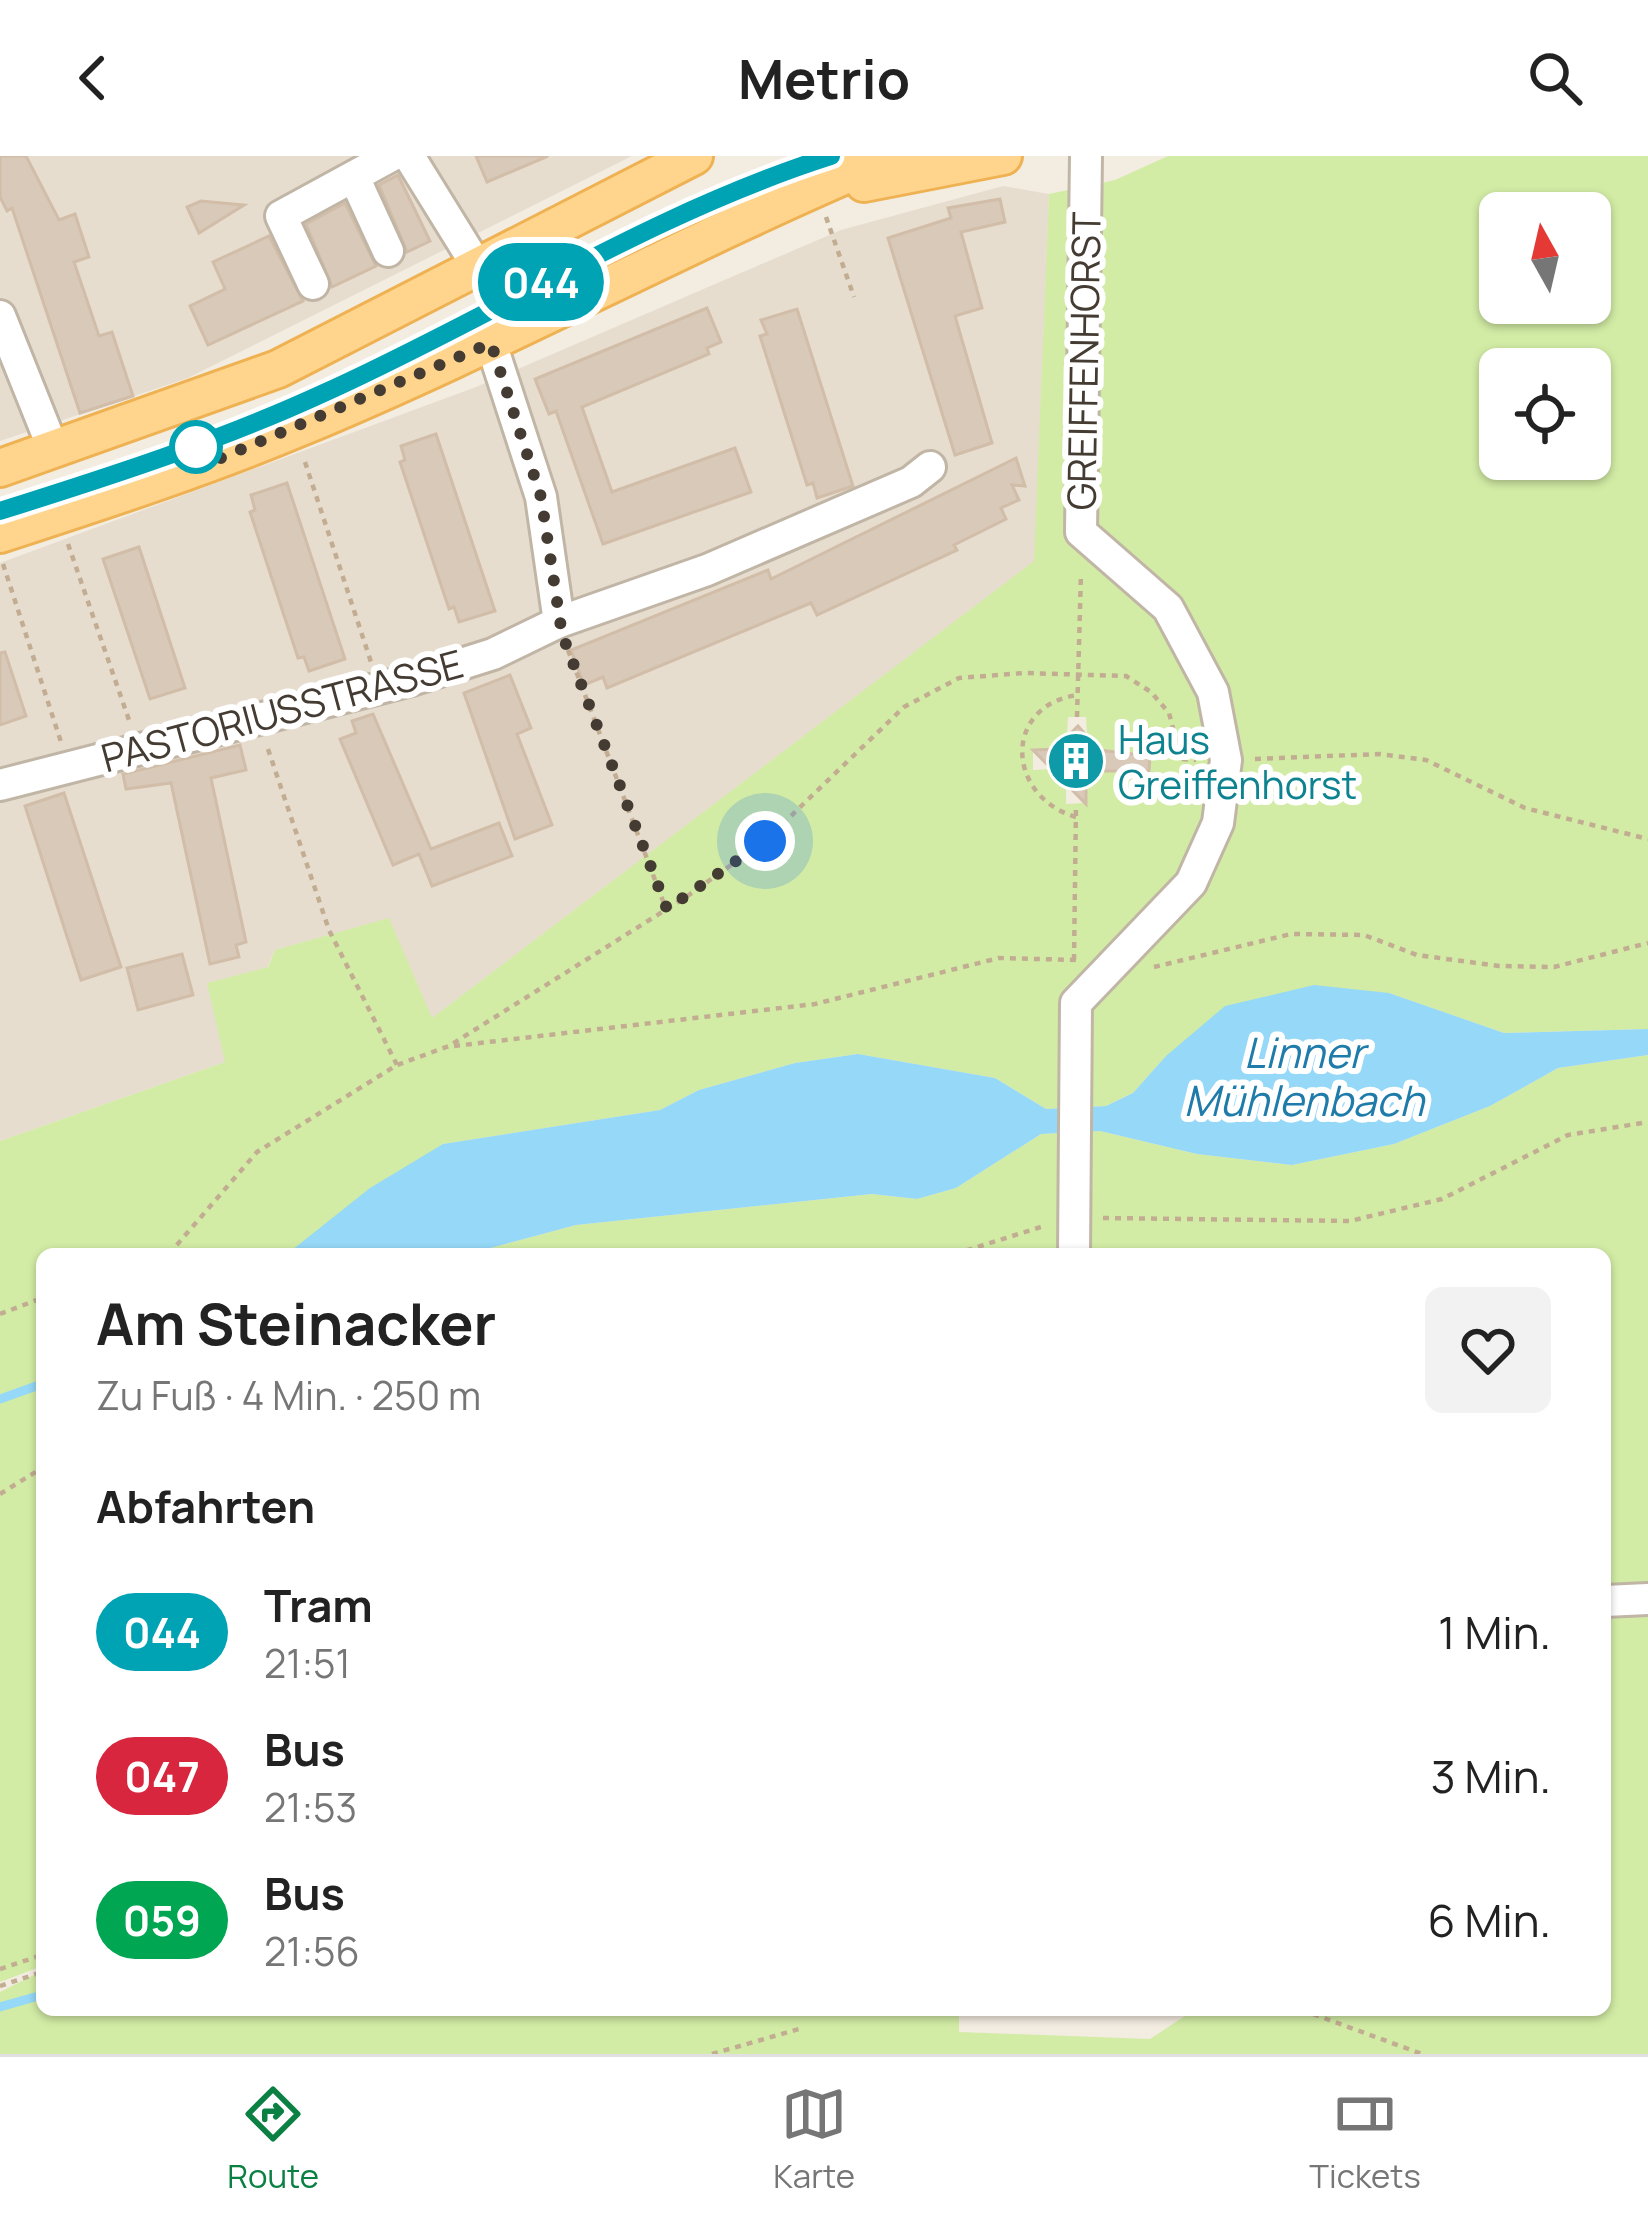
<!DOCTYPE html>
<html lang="de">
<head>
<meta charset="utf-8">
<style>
  :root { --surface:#fff; --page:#f2f2f2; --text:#222; --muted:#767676; --line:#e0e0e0; --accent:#0b8043 }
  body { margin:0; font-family:Manrope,sans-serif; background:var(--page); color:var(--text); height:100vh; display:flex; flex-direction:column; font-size:45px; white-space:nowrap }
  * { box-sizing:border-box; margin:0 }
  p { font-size:39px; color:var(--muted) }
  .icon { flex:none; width:66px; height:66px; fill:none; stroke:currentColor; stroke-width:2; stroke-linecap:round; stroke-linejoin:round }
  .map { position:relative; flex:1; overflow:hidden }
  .drawer { position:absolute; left:36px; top:1092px; width:1575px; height:768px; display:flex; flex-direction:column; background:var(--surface); border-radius:18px; box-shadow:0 3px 9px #0004 }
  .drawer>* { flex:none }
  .badge { padding:0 24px; border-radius:39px; font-size:42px; line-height:78px }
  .needle { width:78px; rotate:352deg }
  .fabs { position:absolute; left:1479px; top:36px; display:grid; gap:24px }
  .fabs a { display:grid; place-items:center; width:132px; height:132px; border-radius:18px; background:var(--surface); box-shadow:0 3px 9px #0004; font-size:60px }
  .you { position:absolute; width:60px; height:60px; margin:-30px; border:9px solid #fff; border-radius:50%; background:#1a73e8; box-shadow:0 0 0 18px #1a73e833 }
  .map>.badge { position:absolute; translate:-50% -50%; box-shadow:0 0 0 6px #fff }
  h2 { padding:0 60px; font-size:45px; line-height:108px }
  .round { display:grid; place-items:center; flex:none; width:126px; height:126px; border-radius:18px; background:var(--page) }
  .head { display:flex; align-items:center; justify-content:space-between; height:204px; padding:0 60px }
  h1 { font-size:57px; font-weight:700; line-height:90px }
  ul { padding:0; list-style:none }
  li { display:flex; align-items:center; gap:36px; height:144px; padding:0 60px }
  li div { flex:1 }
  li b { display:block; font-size:45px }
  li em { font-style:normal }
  li .badge { min-width:132px; font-weight:700; text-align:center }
  header { display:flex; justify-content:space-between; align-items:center; height:156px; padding:0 60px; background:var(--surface); font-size:54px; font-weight:700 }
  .tabs { display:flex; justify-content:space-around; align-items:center; height:168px; border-top:3px solid var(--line); background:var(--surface); font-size:33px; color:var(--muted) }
  .tabs a { display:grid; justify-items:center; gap:6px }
  .tabs .selected { color:var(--accent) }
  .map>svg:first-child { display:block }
  .residential { fill:#e7ddcf }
  .green { fill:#d2eca5; fill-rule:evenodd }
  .water { fill:#96d8f7 }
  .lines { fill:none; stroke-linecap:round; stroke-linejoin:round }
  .stream { stroke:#96d8f7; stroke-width:9 }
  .building { fill:#d8c9b9; stroke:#d1bda8; stroke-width:3 }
  .minor-casing { stroke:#c1b6a6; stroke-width:36 }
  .major-casing { stroke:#efb253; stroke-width:42 }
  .path { stroke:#c2ad93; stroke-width:4.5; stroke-dasharray:6 6; stroke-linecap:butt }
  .minor { stroke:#fff; stroke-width:30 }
  .major { stroke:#ffd58e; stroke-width:36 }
  .tram { stroke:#939393; stroke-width:3 }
  .line-casing { stroke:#fff; stroke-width:27 }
  .line { stroke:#00a3b4; stroke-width:18 }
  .walk { stroke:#443b32; stroke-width:12; stroke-dasharray:0 21.6 }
  .stop-dot { fill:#fff; stroke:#00a3b4; stroke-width:6 }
  .labels { text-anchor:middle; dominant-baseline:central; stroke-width:12; stroke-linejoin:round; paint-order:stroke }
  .street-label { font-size:39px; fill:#443b32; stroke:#fff }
  .culture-label { font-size:39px; fill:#0d838f; stroke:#fff; text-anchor:start }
  .water-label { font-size:42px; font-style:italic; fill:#1f7ba9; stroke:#fff }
</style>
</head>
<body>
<header><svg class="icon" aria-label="back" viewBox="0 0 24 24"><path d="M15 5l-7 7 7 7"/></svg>Metrio<svg class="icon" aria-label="search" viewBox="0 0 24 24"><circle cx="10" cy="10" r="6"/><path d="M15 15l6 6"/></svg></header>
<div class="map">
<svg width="1648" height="1898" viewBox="0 0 1648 1898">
  <rect width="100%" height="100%" fill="#f3ece1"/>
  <g class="residential">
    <polygon points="0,0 632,0 188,222 0,285"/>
    <polygon points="1003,30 1049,38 1035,405 431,863 388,763 275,794 225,906 0,985 0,407 476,231 841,74"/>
  </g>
  <g class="green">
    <path d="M1168,0H1648V873L1504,877L1389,837L1166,900L1133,937L1106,950L1046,953L995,922L858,898L795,907L699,934L660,954L443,988L287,1098H42V1810L0,1826V985L225,906L207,827L268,811L275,794L389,762L432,862L1034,405L1049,38L1115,24ZM1500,57H1590V147H1500ZM1500,213H1590V303H1500ZM1068,561H1086L1087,581L1099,594L1120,597V615H1099L1086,627L1085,647L1066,648V627L1052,613L1033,614V594L1055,593L1067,581Z"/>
    <polygon points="1648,899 1648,1898 0,1898 0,1836 42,1815 42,1854 959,1854 959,1876 1150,1883 1194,1854 1605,1854 1605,1098 468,1098 576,1069 872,1038 917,1043 956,1032 1041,978 1100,975 1197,998 1292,1009 1394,988 1490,950 1558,912"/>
  </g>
  <polygon class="water" points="1314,829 1389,837 1504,877 1648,873 1648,899 1558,912 1490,950 1394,988 1292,1009 1197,998 1100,975 1041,978 956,1032 917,1043 872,1038 576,1069 468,1098 287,1098 370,1032 443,988 660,954 699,934 795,907 858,898 995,922 1046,953 1106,950 1133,937 1166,900 1225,850"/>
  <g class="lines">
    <g class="stream">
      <polyline points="0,1243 42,1228"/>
      <polyline points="0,1851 42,1839"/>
    </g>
  </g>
  <g class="building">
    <polygon points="0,0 26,0 59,64 75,58 89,101 74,106 99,180 112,176 133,240 80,257 12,52 7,55 0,41"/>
    <polygon points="476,0 548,0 487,26"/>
    <polygon points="398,19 430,85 407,96 379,29"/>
    <polygon points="1000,43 1005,66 961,76 982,152 955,160 992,287 955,299 888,82 951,62 948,52"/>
    <polygon points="201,45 244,49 199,77 187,51"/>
    <polygon points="345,47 376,110 332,131 306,68"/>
    <polygon points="269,80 303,145 208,189 190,150 225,133 213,106"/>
    <polygon points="707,152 721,186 707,192 709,198 582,251 612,336 735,292 751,336 603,388 556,255 549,258 535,223"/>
    <polygon points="797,153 853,330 817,342 813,327 807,329 760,180 767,178 761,164"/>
    <polygon points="436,278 495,455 459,466 454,451 449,453 400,306 405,304 401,290"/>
    <polygon points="1016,302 1025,330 1012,329 1019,344 1001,352 1006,363 954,389 957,394 817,459 811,447 607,532 603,521 584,529 571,494 768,414 771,423"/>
    <polygon points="287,327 345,503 309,515 304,501 298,502 250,356 255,354 251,339"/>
    <polygon points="139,391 185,532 150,543 103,403"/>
    <polygon points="5,496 26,560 0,569 0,497"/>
    <polygon points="510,519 531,572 517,578 552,669 515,683 464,537"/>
    <polygon points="373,558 431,693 499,667 512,700 432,730 419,698 393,709 340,583 356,577 352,565"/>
    <polygon points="1078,570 1099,594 1150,600 1149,615 1086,615 1086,648 1033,594 1055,593"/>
    <polygon points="240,589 246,614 211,622 246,786 236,789 239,801 210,808 171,627 126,633 123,618"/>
    <polygon points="64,637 121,811 81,824 25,650"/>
    <polygon points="182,798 193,839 138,854 127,812"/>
  </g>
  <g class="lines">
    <g class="minor-casing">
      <g id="minor">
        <polyline points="409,0 477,110"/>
        <polyline points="355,23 388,95"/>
        <polyline points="313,128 281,60 391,0"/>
        <polyline points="0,160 54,295"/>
        <polyline points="491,187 541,341 559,466"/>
        <polyline points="0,629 411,524 493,498 559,466 707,414 911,326 930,311"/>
        <polyline points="1074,1098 1076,847 1191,727 1218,667 1226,604 1213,536 1168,452 1081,376 1086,0"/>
        <polyline points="1605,1445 1648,1443"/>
      </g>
    </g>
    <g class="major-casing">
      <g id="major">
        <polyline points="864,27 1003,0"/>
        <polyline points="0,312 278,213 694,0"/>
        <path d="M0,378C101,345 203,312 301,271C501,188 690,84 890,0"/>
      </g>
    </g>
    <g class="path">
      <polyline points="826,61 854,141"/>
      <polyline points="305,306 371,506"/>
      <polyline points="68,388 129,564"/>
      <polyline points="3,408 61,586"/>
      <polyline points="568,494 666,753"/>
      <polyline points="1077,561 1081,417"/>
      <polyline points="268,593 329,774 397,909"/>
      <polyline points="1255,603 1379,598 1426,604 1525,652 1648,683"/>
      <path d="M1076,661C1005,640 1003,549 1078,539"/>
      <polyline points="1074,804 1076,648"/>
      <polyline points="1154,811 1291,778 1364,779 1417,799 1499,810 1554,811 1648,787"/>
      <polyline points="454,890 815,848 999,802 1077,804"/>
      <polyline points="1103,1062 1350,1065 1442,1043 1568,979 1648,966"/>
      <polyline points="169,1098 257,996 397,909 449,890 686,741 765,685 904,551 959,522 1024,517 1126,520 1151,536 1169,557 1181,603 1196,604"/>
      <polyline points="955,1098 1044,1070"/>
      <polyline points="0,1158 42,1142"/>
      <polyline points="0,1338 42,1312"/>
      <polyline points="0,1813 42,1799"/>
      <polyline points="0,1830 42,1816"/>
      <polyline points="1302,1854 1422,1898"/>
      <polyline points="712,1898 799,1873"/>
    </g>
    <use href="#minor" class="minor"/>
    <use href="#major" class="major"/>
    <path class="tram" d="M0,355C111,320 220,285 326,236C496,159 652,58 831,0"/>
  </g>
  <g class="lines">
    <g class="line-casing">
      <path id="line" d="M0,355C111,320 220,285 326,236C496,159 652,57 831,0"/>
    </g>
    <use href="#line" class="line"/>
    <polyline class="walk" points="196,291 200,311 491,187 541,341 562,478 667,753 765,685"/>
  </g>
  <defs>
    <g id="building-disc" transform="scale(3)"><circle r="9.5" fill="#0f9aa8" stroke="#fff"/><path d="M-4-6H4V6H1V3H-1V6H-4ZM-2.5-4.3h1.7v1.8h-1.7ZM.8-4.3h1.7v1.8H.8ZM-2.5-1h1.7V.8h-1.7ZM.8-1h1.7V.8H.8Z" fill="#fff"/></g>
  </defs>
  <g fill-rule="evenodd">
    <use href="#building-disc" x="1076" y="605"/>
  </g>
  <circle class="stop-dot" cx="196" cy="291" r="24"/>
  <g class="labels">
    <g class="street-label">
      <text transform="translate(1083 205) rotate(-89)">GREIFFENHORST</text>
      <text transform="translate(282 554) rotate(-15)">PASTORIUSSTRASSE</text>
    </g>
    <g class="culture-label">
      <text x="1118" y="583">Haus<tspan x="1118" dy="45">Greiffenhorst</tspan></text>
    </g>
    <g class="water-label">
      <text x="1304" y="896">Linner<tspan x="1304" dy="48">Mühlenbach</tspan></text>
    </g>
  </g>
</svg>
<div class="fabs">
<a><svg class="needle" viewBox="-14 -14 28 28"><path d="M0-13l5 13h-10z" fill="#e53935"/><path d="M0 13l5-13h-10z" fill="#767676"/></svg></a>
<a><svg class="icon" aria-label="locate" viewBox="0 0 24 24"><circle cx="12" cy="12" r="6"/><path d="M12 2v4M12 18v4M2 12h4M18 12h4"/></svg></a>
</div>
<div class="you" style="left:765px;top:685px"></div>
<b class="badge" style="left:541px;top:126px;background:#00a3b4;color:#fff">044</b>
<section class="drawer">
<div class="head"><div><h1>Am Steinacker</h1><p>Zu Fuß · 4 Min. · 250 m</p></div><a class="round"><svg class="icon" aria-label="heart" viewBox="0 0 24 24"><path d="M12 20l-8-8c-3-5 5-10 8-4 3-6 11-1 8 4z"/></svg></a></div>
<h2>Abfahrten</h2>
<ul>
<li><span class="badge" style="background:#00a3b4;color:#fff">044</span><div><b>Tram</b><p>21:51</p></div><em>1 Min.</em></li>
<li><span class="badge" style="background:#d7263d;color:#fff">047</span><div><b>Bus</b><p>21:53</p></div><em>3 Min.</em></li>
<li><span class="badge" style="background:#00a651;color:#fff">059</span><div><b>Bus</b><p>21:56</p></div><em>6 Min.</em></li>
</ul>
</section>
</div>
<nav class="tabs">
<a class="selected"><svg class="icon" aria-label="directions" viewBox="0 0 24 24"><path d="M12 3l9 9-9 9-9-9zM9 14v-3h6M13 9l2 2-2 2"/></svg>Route</a>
<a><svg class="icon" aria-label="map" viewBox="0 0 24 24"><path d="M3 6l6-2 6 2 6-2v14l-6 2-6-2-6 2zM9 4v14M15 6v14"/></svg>Karte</a>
<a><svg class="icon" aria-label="tickets" viewBox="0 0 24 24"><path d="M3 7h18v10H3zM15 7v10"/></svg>Tickets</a>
</nav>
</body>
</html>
